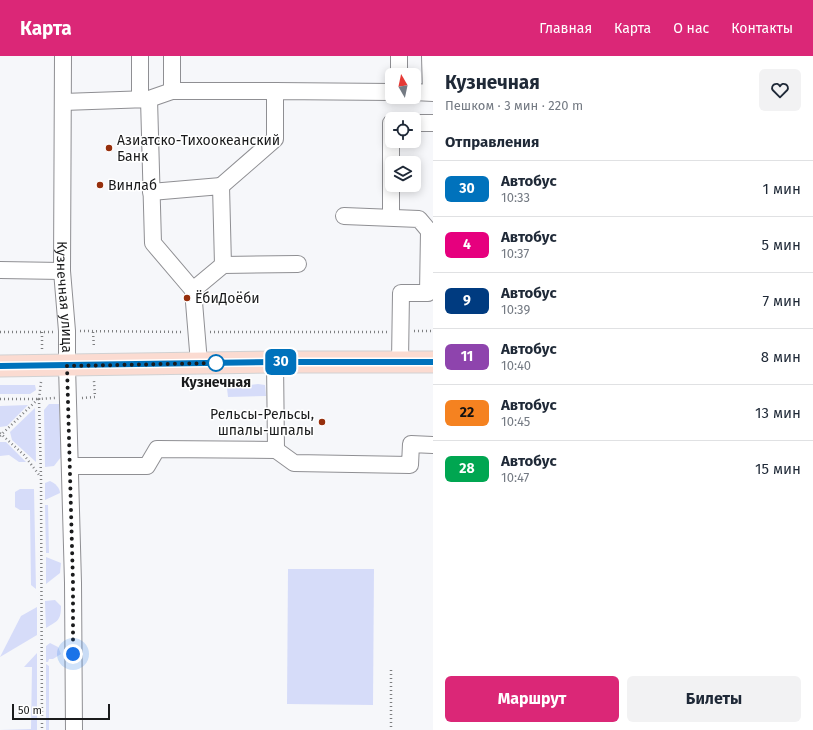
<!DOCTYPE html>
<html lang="ru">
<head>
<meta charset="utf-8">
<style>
  :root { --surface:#fff; --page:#f2f2f3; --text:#1f2937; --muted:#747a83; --line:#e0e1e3; --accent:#db2777 }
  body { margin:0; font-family:"Fira Sans",sans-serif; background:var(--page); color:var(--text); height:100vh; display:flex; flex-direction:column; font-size:15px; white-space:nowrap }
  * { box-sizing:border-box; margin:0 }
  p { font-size:13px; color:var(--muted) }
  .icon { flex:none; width:22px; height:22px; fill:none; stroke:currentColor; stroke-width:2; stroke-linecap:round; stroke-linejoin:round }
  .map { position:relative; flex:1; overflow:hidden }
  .details { display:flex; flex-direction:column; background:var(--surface); width:380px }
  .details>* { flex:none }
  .badge { padding:0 8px; border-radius:6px; font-size:14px; line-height:26px }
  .needle { width:26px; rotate:351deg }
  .tools { position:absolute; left:385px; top:12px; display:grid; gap:8px }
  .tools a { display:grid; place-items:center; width:36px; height:36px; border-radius:6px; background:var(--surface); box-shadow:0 2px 10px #0003; font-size:20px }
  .scale { position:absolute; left:12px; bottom:10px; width:98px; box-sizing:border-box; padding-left:4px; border:2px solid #1a1b1c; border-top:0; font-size:11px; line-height:14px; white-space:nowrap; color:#1a1b1c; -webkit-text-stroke:3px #fff; paint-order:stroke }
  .you { position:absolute; width:20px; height:20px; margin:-10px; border:3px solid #fff; border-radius:50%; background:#1a73e8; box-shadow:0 0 0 6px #1a73e833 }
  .map>.badge { position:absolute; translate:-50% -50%; box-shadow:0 0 0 2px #fff }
  h2 { padding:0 12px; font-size:15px; line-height:36px }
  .round { display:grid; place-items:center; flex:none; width:42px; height:42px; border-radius:6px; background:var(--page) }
  .summary { display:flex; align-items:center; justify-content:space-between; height:68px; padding:0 12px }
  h1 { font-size:19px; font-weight:700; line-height:30px }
  .primary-button { display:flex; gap:8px; margin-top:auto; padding:8px 12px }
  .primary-button a { flex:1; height:46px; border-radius:6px; background:var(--accent); color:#fff; font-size:16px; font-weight:700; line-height:46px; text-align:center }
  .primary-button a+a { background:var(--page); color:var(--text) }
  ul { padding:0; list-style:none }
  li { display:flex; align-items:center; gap:12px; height:56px; padding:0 12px; border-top:1px solid var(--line) }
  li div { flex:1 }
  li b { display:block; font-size:15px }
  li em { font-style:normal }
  li .badge { min-width:44px; font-weight:700; text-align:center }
  header { display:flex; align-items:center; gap:24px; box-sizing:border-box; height:56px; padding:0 20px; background:var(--accent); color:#fff }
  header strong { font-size:19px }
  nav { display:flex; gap:22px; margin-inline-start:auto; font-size:14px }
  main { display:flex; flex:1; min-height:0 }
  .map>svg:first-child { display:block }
  .green { fill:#d6dcf9 }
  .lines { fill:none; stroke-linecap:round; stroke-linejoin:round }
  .minor-casing { stroke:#8f8f93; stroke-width:18 }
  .major-casing { stroke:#d1d1d2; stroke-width:23 }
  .path { stroke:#7e7f81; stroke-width:2.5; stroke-dasharray:1 3; stroke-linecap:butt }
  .minor { stroke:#fff; stroke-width:16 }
  .major { stroke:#fbdbd1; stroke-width:21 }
  .line-casing { stroke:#fff; stroke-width:9 }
  .line { stroke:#0072bc; stroke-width:6 }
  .walk { stroke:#1a1b1c; stroke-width:4; stroke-dasharray:0 7.2 }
  .poi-dot { fill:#962f0c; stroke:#fff; stroke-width:1.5 }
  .stop-dot { fill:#fff; stroke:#0072bc; stroke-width:2 }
  .labels { text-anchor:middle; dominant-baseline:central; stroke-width:3; stroke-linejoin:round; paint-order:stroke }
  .poi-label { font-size:14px; fill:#1a1b1c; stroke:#fff; text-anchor:start }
  .street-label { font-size:14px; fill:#1a1b1c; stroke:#fff }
  .stop-label { font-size:14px; font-weight:bold; fill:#1a1b1c; stroke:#fff }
</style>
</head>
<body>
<header>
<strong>Карта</strong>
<nav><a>Главная</a><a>Карта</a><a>О нас</a><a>Контакты</a></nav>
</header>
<main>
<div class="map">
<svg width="433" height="674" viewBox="0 0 433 674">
  <rect width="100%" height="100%" fill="#f6f7fa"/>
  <g class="green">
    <polygon points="258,328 265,329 266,340 228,341 227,332"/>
    <polygon points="0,329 35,329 36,334 30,338 0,338"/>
    <polygon points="49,348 59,348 61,401 54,410 45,411 44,354"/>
    <polygon points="28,349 7,370 0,371 0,350"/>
    <polygon points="35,352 36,406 12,384 10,376"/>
    <polygon points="0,386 6,386 26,406 19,406 9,399 0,400"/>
    <path d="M50,425C55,427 60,432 60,437L45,444V427Z"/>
    <polygon points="20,433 34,433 36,533 31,529 30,454 20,454 15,451 15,436"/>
    <polygon points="45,449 48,449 49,497 46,497"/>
    <polygon points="46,501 61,507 60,517 46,528"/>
    <polygon points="288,513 374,513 373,649 287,648"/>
    <path d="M55,544L61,550C61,564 58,565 46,572L45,545Z"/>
    <polygon points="37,551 37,579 0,601 21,560"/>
    <polygon points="50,587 58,591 61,598 53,603 49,603 48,606 46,606 46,590"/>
    <polygon points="37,597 37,674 0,674 31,673 32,611 24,611"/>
    <polygon points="46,608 49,610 49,674 46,674"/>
  </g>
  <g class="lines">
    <g class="minor-casing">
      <g id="minor">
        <path id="s1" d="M63,0L62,215L67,275V310L73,527L74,674"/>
        <polyline points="140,0 140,43"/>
        <polyline points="172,0 172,35"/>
        <polyline points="430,0 431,36"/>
        <polyline points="399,19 399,0"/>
        <polyline points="414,36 433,37"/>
        <polyline points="149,43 172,35 275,35"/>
        <polyline points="63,46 149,43 153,187 193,234 199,307"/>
        <polyline points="414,67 433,67"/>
        <polyline points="221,130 275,83 275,35 392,36"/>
        <polyline points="151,136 221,130 223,209"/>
        <polyline points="391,156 391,67 392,67"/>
        <polyline points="344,160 419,163 429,175 428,237 401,237 400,305"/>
        <polyline points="0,214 62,215"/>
        <polyline points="193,234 223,209 298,208"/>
        <polyline points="275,306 276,394"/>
        <polyline points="70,410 147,410 157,393 276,394 294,407 410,409 411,388 433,389"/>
      </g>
    </g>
    <g class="major-casing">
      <polyline id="major" points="0,310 275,306 433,306"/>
    </g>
    <g class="path">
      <polyline points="80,275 183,276"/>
      <polyline points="414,275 433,275"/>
      <polyline points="0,276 53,276"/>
      <polyline points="42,276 42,293"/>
      <polyline points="93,276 94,292"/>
      <polyline points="210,276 387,276"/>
      <polyline points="41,326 39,343 55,342"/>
      <polyline points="82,342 95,341 94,325"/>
      <polyline points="0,343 38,343"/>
      <polyline points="39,343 41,421 42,674"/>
      <polyline points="0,377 24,399 40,420"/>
      <polyline points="0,380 38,343"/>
      <polyline points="391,614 391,674"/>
    </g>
    <use href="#minor" class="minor"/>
    <use href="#major" class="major"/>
  </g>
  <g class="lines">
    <g class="line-casing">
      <polyline id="line" points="0,310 275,306 433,306"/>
    </g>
    <use href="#line" class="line"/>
    <polyline class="walk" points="73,598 73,527 67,310 216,307"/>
  </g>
  <g class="poi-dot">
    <circle cx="109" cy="92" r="4"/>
    <circle cx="100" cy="129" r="4"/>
    <circle cx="187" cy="242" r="4"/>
    <circle cx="322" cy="366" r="4"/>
  </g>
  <circle class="stop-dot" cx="216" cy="307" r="8"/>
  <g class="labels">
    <g class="poi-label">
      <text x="117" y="84">Азиатско-Тихоокеанский<tspan x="117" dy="16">Банк</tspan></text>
      <text x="108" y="129">Винлаб</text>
      <text x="195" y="242">ЁбиДоёби</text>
      <text x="314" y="358" text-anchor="end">Рельсы-Рельсы,<tspan x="314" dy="16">шпалы-шпалы</tspan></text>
    </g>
    <g class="street-label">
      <text stroke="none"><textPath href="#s1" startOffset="241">Кузнечная улица</textPath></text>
    </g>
    <g class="stop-label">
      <text x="216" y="326">Кузнечная</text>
    </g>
  </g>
</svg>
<div class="tools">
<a><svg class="needle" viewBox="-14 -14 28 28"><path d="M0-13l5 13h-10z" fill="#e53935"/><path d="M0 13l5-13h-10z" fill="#747a83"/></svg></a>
<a><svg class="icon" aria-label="locate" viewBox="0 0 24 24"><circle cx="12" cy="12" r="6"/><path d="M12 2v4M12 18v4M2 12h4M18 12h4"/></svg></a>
<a><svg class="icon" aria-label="layers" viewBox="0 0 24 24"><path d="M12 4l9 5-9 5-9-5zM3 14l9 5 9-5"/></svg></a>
</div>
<div class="scale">50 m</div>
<div class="you" style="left:73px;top:598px"></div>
<b class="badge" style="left:281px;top:306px;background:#0072bc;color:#fff">30</b>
</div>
<section class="details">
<div class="summary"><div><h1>Кузнечная</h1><p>Пешком · 3 мин · 220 m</p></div><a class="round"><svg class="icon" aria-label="heart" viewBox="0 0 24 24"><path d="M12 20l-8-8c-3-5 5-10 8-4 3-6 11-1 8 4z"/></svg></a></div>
<h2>Отправления</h2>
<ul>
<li><span class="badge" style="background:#0072bc;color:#fff">30</span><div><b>Автобус</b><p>10:33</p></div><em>1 мин</em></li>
<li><span class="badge" style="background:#e6007e;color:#fff">4</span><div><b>Автобус</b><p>10:37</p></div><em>5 мин</em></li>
<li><span class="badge" style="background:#003b80;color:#fff">9</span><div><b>Автобус</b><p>10:39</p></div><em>7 мин</em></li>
<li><span class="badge" style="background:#8e44ad;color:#fff">11</span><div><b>Автобус</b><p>10:40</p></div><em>8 мин</em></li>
<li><span class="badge" style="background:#f58220;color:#111">22</span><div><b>Автобус</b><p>10:45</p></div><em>13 мин</em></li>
<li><span class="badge" style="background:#00a651;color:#fff">28</span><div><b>Автобус</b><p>10:47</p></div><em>15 мин</em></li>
</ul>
<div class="primary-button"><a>Маршрут</a><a>Билеты</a></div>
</section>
</main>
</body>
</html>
